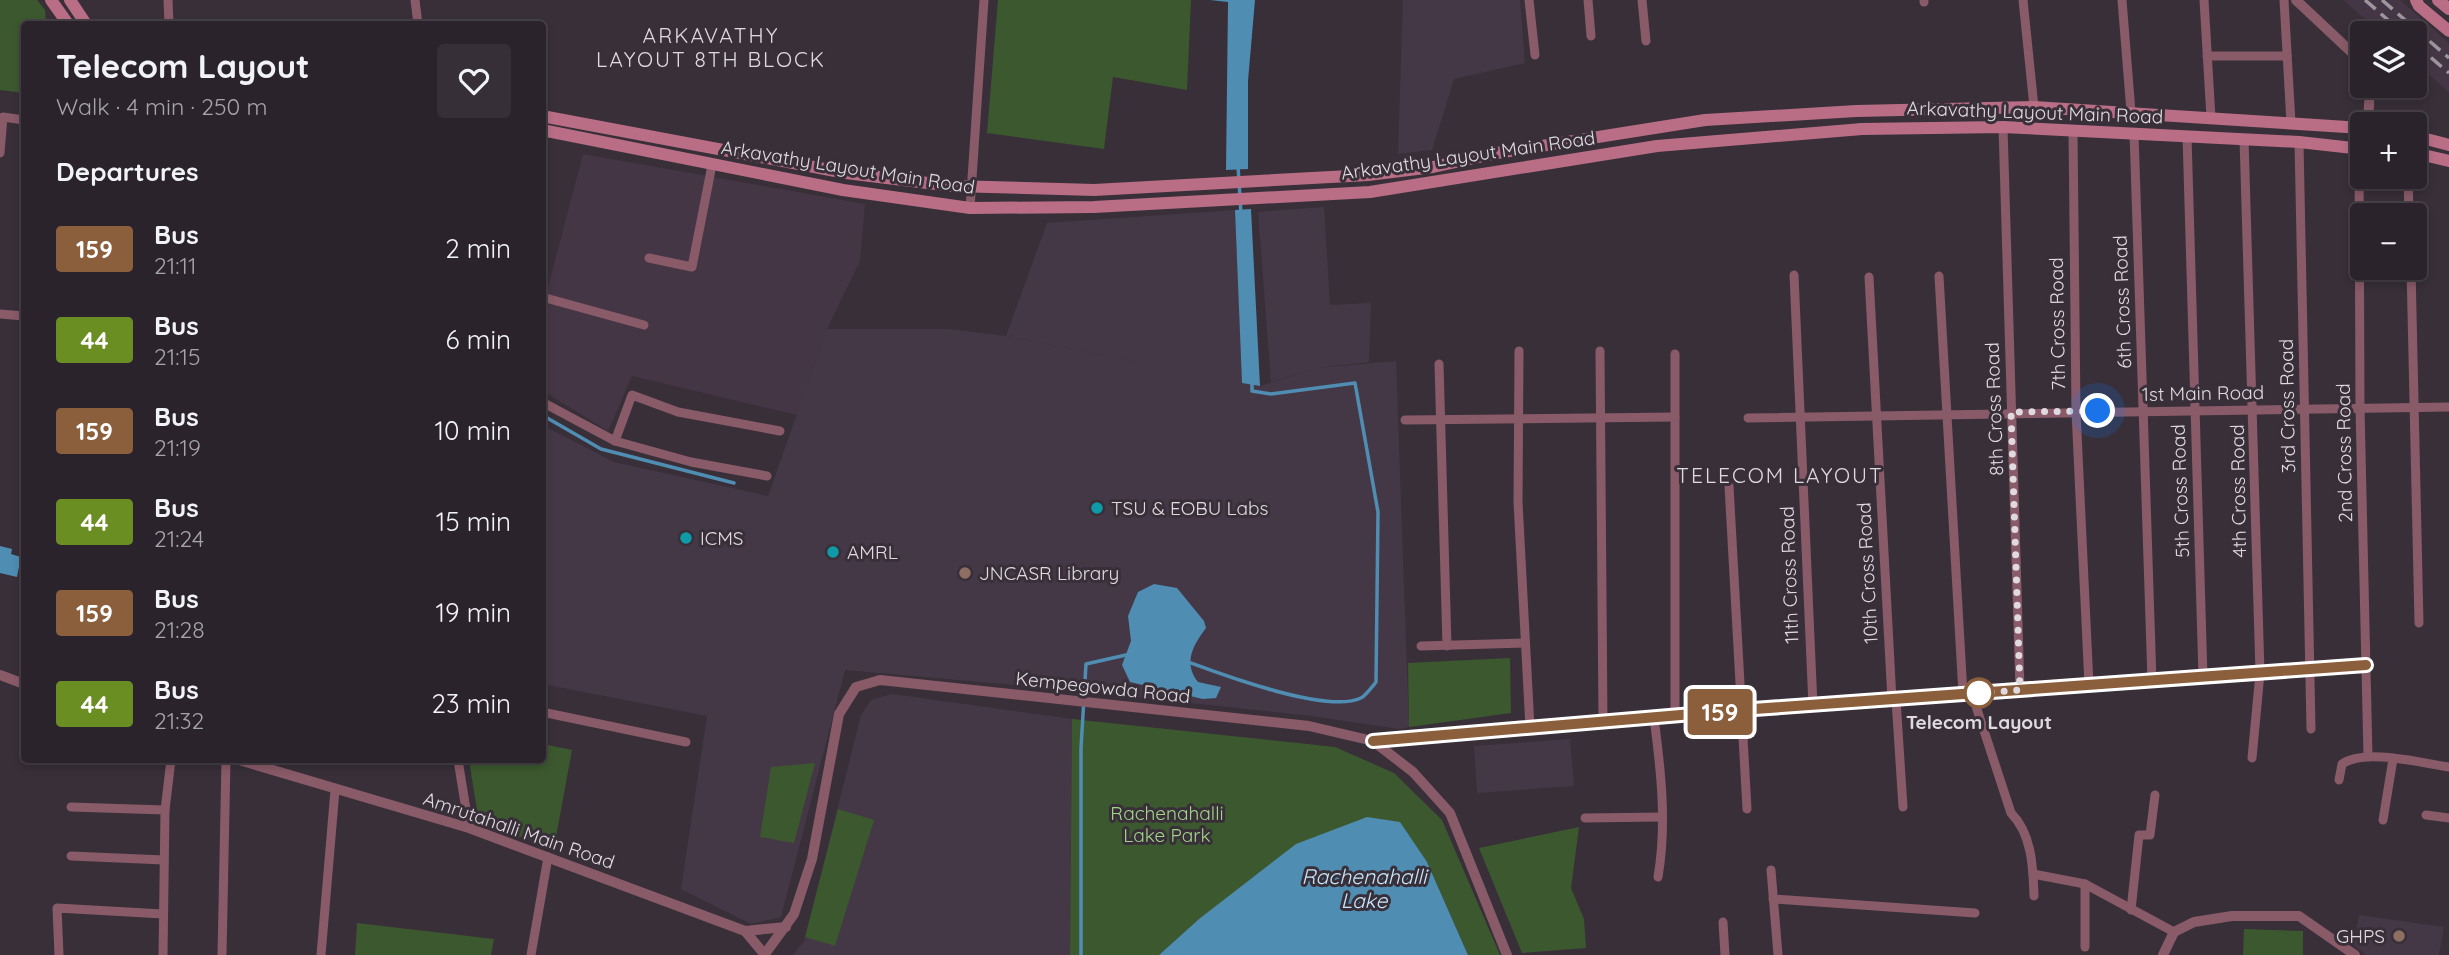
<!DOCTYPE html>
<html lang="en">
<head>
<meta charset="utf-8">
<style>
  :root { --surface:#2a232b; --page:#362f37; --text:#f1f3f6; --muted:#a5a4a9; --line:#464047 }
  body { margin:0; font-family:Quicksand,sans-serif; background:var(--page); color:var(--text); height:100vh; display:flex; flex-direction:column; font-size:26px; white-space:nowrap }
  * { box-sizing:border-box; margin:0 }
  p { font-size:23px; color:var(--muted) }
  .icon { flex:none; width:38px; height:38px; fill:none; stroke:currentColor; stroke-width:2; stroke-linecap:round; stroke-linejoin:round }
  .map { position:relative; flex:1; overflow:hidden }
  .side { position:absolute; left:21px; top:21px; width:525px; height:742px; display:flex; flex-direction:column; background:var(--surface); border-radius:7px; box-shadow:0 4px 10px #0003,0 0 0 2px var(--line) }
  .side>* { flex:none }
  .badge { padding:0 14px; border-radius:5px; font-size:24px; line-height:46px }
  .controls { position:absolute; left:2350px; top:21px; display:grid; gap:14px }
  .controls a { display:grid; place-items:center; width:77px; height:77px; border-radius:7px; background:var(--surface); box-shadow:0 4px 10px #0003,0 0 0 2px var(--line); font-size:35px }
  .you { position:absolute; width:35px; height:35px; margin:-18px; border:5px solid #fff; border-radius:50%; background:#1a73e8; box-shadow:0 0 0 10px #1a73e833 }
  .map>.badge { position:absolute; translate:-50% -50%; box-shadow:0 0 0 4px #fff }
  h2 { padding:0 35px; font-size:26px; line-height:63px }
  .round { display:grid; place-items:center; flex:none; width:74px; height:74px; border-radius:7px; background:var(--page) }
  .summary { display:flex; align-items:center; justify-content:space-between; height:119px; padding:0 35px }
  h1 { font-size:33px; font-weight:700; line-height:52px }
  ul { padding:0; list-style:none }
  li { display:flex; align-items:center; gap:21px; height:91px; padding:0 35px }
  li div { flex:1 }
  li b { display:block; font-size:26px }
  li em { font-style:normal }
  li .badge { min-width:77px; font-weight:700; text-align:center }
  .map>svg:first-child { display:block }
  .commercial { fill:#453846 }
  .built { fill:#453645 }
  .education { fill:#443847 }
  .green { fill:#3c582f }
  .water { fill:#4f8db3 }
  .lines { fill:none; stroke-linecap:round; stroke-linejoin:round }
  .stream { stroke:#4f8db3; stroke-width:3.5 }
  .minor { stroke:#895a68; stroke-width:9 }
  .tertiary { stroke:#895a68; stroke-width:10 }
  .secondary { stroke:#b96e86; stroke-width:12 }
  .rail { stroke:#9d969e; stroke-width:3.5; stroke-dasharray:14 7; stroke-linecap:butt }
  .line-casing { stroke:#fff; stroke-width:16 }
  .line { stroke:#8b5e3c; stroke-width:10 }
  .walk { stroke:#e0dae0; stroke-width:7; stroke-dasharray:0 12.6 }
  .culture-dot { fill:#0f9aa8; stroke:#382f39; stroke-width:2.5 }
  .education-dot { fill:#8d6e63; stroke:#382f39; stroke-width:2.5 }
  .stop-dot { fill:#fff; stroke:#8b5e3c; stroke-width:3.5 }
  .labels { text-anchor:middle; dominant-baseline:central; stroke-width:6; stroke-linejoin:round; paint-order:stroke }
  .street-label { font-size:19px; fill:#e0dae0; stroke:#382f39 }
  .poi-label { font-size:19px; fill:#e0dae0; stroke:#382f39; text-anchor:start }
  .stop-label { font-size:19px; font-weight:bold; fill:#e0dae0; stroke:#382f39 }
  .park-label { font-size:19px; fill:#a1d589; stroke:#382f39 }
  .neighbourhood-label { font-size:21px; letter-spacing:2px; fill:#e0dae0; stroke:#382f39 }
  .water-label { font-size:21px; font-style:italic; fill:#c5e6fc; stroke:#382f39 }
</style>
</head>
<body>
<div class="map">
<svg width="2449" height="955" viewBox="0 0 2449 955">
  <rect width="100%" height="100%" fill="#382f39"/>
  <g class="commercial">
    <polygon points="1324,207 1330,305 1371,303 1369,362 1317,368 1271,382 1258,212"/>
    <polygon points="1235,210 1242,383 1006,336 1047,223"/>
    <polygon points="1570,739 1574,786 1477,793 1474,746"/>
  </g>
  <g class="built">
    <polygon points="2343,0 2400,0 2449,43 2449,92 2415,63 2415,33 2381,33"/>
    <polygon points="583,154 865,204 860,261 827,329 797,415 632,376 608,431 543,391 543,306"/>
  </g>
  <g class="education">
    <polygon points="1403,0 1520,0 1525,63 1454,79 1432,150 1398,154"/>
    <polygon points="827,329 948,329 1006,336 1260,386 1317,368 1396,361 1409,727 1398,729 1312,716 1060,689 845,670 781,917 751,924 681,889 707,716 543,684 542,425 614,462 768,496"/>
    <polygon points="892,694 1072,719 1070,955 792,955 804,942 861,715 871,700"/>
    <polygon points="2359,915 2444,927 2439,955 2366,955 2354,945"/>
  </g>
  <g class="green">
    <polygon points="0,0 37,0 45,10 46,24 24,24 24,93 0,90"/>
    <polygon points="998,0 1191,0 1187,90 1113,77 1104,149 987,133"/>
    <polygon points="1510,658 1511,713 1409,727 1408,663"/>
    <polygon points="1072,719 1335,747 1394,773 1442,820 1500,955 1468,955 1427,862 1199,919 1159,955 1070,955"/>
    <polygon points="543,744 572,750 554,848 479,823 469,760 542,760"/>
    <polygon points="815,763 794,843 760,837 771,767"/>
    <polygon points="838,809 874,820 835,946 805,937"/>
    <polygon points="1579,827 1571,888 1584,919 1586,948 1522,953 1479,848"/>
    <polygon points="357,923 494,939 491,955 355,955"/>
    <polygon points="2244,929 2303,931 2303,955 2243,955"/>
  </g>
  <g class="water">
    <polygon points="1210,0 1255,0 1248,81 1248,169 1226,170 1228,2"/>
    <polygon points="1251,209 1260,386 1242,383 1235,210"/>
    <polygon points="0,546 12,549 11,554 21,557 17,577 0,573"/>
    <path d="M1154,584L1177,588L1204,621L1206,628C1193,645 1183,663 1198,682L1221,687L1216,698L1203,699L1130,682L1122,665L1131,641L1128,616L1138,592Z"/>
    <polygon points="1367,817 1400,822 1427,862 1468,955 1159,955 1199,919 1296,844"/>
  </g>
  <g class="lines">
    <g class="stream">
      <polyline points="1238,166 1241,214"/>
      <polyline points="542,415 601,449 734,483"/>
      <path d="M1191,663C1226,676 1328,714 1361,698C1366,695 1372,687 1376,682L1378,512L1355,383L1271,394L1252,391V383"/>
      <polyline points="1081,955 1081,748 1086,664 1126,655"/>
    </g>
    <g class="minor">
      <polyline points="168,0 169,24"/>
      <polyline points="415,0 418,24"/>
      <polyline points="1529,0 1535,55"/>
      <polyline points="1588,0 1591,36"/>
      <polyline points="1642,0 1646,41"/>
      <polyline points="1924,0 1924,2"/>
      <polyline points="2023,0 2034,107"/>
      <polyline points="2122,0 2131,112"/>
      <polyline points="2204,0 2211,118"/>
      <polyline points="2284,0 2291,123"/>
      <polyline points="2207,56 2287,56"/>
      <polyline points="2003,127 2020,690"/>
      <polyline points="2073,130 2076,412 2089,685"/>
      <polyline points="2134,133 2152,681"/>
      <polyline points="2187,136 2203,677"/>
      <polyline points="2244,139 2260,673 2252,758"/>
      <polyline points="2299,142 2311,729"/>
      <polyline points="2359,149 2360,408 2368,756"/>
      <polyline points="0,153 3,117 24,120"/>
      <polyline points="2408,177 2409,215"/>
      <polyline points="970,208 984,0"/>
      <polyline points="649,258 692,267 712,165"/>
      <polyline points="2411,268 2419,623"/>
      <polyline points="1794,275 1813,706"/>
      <polyline points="1939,276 1963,694"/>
      <polyline points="1869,277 1892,700"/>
      <polyline points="542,297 644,325"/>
      <polyline points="0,314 24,316"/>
      <polyline points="1519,351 1518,502 1530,728"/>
      <polyline points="1600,351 1603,722"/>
      <polyline points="1439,364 1447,646"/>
      <polyline points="542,402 615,441 691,462 767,476"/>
      <polyline points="1748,418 2449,407"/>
      <polyline points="1405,420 1675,417"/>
      <polyline points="615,441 632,395 678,412 780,431"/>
      <polyline points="1729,486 1747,809"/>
      <polyline points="1421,646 1525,643"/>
      <path d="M1972,694L2011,813C2032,834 2033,867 2034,896"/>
      <polyline points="1896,700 1903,807"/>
      <polyline points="542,712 686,742"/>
      <polyline points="1675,716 1675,354"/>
      <path d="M1654,718C1661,771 1667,824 1658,877"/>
      <polyline points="1373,741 1740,710 2366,665"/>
      <polyline points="458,760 469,828"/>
      <path d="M2339,780L2342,764C2365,748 2421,763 2449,767"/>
      <polyline points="71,807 165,810"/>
      <polyline points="2426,815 2449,818"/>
      <polyline points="1585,818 1662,817"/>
      <polyline points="2383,820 2393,759"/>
      <polyline points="71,856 164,860"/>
      <polyline points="1771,870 1778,955"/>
      <polyline points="2033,874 2085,884 2174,932"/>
      <polyline points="2085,884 2085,947"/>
      <polyline points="1773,899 1975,913"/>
      <polyline points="2131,910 2139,835 2150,835 2155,795"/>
      <polyline points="1723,922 1725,955"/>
      <polyline points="59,955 57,908 163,914"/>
      <polyline points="163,955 165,810 171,760"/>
      <polyline points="222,955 226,760"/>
      <polyline points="321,955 335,790"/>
      <polyline points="531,955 548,857"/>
    </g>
    <g class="tertiary">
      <polyline points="2296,0 2362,62"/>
      <polyline points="2368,124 2370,86"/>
      <polyline points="0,675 24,684"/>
      <polyline points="239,760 469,828 745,931 786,927"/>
      <polyline points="745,931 765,955"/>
      <polyline points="765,954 794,914 812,859 839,714 856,687 880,680 1309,726 1373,741 1413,772 1450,813 1507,955"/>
      <polyline points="2163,955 2174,932 2194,922 2232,916 2299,916 2355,955"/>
    </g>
    <g class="secondary">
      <polyline points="51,0 68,24"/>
      <polyline points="70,0 86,24"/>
      <polyline points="2416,0 2419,6 2449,31"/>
      <polyline points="2438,0 2449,9"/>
      <polyline points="542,116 846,173 952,186 1094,190 1368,175 1433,167 1497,153 1705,120 1856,111 2034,107 2362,128"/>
      <polyline points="542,130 843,190 970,208 1094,207 1370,192 1657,146 1862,129 2003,127 2299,142 2362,149"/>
      <polyline points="2415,136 2449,145"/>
      <polyline points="2415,153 2449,161"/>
    </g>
    <g class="rail">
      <polyline points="2365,0 2403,33"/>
      <polyline points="2382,0 2449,58"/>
      <polyline points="2415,44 2449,73"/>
    </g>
  </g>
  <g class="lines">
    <g class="line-casing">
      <polyline id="line" points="1373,741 1740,710 2366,665"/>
    </g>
    <use href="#line" class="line"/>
    <polyline class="walk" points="1979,693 2020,690 2011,412 2098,411"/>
  </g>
  <g class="culture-dot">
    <circle cx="1097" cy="508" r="7"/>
    <circle cx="686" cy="538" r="7"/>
    <circle cx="833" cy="552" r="7"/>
  </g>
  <g class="education-dot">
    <circle cx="965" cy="573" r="7"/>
    <circle cx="2399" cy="936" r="7"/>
  </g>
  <circle class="stop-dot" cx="1979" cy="693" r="14"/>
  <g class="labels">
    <g class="street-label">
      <text transform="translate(2035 112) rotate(2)">Arkavathy Layout Main Road</text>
      <text transform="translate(1468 155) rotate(-8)">Arkavathy Layout Main Road</text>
      <text transform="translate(848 167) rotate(9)">Arkavathy Layout Main Road</text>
      <text transform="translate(2122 302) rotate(-92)">6th Cross Road</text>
      <text transform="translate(2057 324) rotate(-91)">7th Cross Road</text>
      <text transform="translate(2203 393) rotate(-1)">1st Main Road</text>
      <text transform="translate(2287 406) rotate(-91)">3rd Cross Road</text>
      <text transform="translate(1994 409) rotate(-92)">8th Cross Road</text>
      <text transform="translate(2344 453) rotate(-91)">2nd Cross Road</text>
      <text transform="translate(2180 491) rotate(-92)">5th Cross Road</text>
      <text transform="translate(2238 491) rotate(-91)">4th Cross Road</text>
      <text transform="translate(1867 573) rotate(-93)">10th Cross Road</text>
      <text transform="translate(1789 575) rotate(-92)">11th Cross Road</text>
      <text transform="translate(1103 687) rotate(6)">Kempegowda Road</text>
      <text transform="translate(519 830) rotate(19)">Amrutahalli Main Road</text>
    </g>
    <g class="poi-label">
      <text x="1111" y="508">TSU &amp; EOBU Labs</text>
      <text x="700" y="538">ICMS</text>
      <text x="847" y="552">AMRL</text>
      <text x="979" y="573">JNCASR Library</text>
      <text x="2385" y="936" text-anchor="end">GHPS</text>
    </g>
    <g class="stop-label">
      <text x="1979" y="722">Telecom Layout</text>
    </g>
    <g class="park-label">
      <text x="1167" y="813">Rachenahalli<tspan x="1167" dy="22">Lake Park</tspan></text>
    </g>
    <g class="neighbourhood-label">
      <text x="711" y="35">ARKAVATHY<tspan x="711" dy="24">LAYOUT 8TH BLOCK</tspan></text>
      <text x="1780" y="475">TELECOM LAYOUT</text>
    </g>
    <g class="water-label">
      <text x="1364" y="876">Rachenahalli<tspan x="1364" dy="24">Lake</tspan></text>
    </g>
  </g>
</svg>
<div class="controls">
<a><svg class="icon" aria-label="layers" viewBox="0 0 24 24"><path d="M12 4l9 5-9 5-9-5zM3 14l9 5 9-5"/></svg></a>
<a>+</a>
<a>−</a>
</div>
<div class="you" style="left:2098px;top:411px"></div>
<b class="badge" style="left:1720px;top:712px;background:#8b5e3c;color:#fff">159</b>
<section class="side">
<div class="summary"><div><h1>Telecom Layout</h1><p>Walk · 4 min · 250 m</p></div><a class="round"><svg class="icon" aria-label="heart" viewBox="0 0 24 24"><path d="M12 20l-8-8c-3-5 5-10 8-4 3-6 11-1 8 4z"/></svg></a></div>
<h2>Departures</h2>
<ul>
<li><span class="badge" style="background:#8b5e3c;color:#fff">159</span><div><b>Bus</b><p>21:11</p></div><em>2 min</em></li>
<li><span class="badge" style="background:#6b8e23;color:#fff">44</span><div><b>Bus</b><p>21:15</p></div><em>6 min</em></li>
<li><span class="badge" style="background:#8b5e3c;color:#fff">159</span><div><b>Bus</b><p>21:19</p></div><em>10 min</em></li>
<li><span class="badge" style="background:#6b8e23;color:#fff">44</span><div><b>Bus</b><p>21:24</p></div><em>15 min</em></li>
<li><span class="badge" style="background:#8b5e3c;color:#fff">159</span><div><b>Bus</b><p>21:28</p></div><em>19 min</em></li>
<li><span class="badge" style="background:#6b8e23;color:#fff">44</span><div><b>Bus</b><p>21:32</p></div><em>23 min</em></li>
</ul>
</section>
</div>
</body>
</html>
